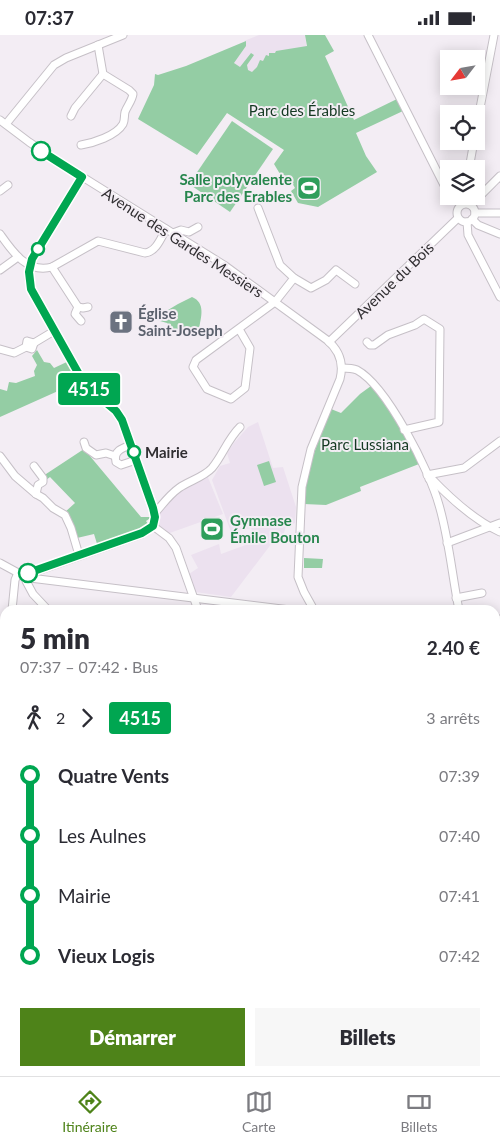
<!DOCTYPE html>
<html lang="fr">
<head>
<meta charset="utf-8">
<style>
  :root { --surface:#fff; --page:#f7f7f7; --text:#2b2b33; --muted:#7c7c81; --line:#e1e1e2; --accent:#4e8319 }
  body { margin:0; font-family:Lato,sans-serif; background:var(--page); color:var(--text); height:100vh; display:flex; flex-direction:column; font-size:19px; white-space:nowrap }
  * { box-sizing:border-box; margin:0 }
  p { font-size:16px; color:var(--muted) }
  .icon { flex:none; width:28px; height:28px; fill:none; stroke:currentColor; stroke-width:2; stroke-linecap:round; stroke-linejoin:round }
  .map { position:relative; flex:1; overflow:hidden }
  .details { position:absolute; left:0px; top:570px; width:500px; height:471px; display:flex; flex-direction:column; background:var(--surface); border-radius:15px 15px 0 0; box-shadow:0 2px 12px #0003 }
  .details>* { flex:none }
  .badge { padding:0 10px; border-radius:4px; font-size:18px; line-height:32px }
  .needle { width:32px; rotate:239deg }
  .buttons { position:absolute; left:440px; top:15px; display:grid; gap:10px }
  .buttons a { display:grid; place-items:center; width:45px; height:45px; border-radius:0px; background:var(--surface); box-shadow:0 2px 12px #0003; font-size:25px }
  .map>.badge { position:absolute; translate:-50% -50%; box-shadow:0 0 0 2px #fff }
  .legs { display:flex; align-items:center; gap:8px; height:55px; padding:0 20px; font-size:16px }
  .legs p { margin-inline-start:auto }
  .headline { display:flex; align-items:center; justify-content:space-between; height:85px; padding:0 20px }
  h1 { font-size:28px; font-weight:800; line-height:38px }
  .action { display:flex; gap:10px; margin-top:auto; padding:10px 20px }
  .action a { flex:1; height:58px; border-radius:0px; background:var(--accent); color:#fff; font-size:20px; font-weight:800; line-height:58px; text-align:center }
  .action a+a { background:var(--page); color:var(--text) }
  ul { padding:0 20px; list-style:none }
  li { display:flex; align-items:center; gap:18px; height:60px; font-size:19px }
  li i { display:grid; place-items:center; width:8px; height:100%; margin:0 6px; background:currentColor }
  li i::after { content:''; width:12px; height:12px; margin:-6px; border:4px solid; border-radius:50%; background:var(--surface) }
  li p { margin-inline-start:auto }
  li:first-child i { background:linear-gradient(#0000 50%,currentColor 0) }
  li:last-child i { background:linear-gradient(currentColor 50%,#0000 0) }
  .status { display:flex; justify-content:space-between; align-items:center; height:35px; padding:0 25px; background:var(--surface); direction:ltr }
  .status svg { height:14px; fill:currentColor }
  .dock { display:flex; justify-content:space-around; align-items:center; height:70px; border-top:1px solid var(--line); background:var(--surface); font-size:14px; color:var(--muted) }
  .dock a { display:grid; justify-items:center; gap:2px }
  .dock .on { color:var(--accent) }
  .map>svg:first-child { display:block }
  .built { fill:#ece1ef }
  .green { fill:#94cda4 }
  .water { fill:#6cbdfc }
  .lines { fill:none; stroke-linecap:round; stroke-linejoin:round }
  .minor-casing { stroke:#c6c0c7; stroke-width:9 }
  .major-casing { stroke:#c6c0c7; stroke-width:11 }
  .minor { stroke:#fff; stroke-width:7 }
  .major { stroke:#fff; stroke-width:9 }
  .rail-casing { stroke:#736f74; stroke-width:3 }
  .rail { stroke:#f3edf4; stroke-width:1; stroke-dasharray:4; stroke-linecap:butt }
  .line-1-casing { stroke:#fff; stroke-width:11 }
  .line-1 { stroke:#00a651; stroke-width:8 }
  .stop-1-dot { fill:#fff; stroke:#00a651; stroke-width:2.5 }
  .labels { text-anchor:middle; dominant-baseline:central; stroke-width:4; stroke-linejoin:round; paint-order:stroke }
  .park-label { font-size:15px; fill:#143922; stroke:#f3edf4 }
  .leisure-label { font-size:15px; font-weight:bold; fill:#27864d; stroke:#f3edf4; text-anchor:end }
  .street-label { font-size:15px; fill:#302e31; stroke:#f3edf4 }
  .worship-label { font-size:15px; font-weight:bold; fill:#5b616d; stroke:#f3edf4; text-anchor:start }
  .stop-label { font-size:15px; font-weight:bold; fill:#302e31; stroke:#f3edf4; text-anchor:start }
</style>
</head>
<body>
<div class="status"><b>07:37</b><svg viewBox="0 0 49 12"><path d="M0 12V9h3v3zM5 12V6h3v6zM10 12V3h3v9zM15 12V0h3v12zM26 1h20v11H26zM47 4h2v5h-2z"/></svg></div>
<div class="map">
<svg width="500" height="1041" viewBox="0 0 500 1041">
  <rect width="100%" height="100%" fill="#f3edf4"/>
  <g class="built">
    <polygon points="259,0 305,0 307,14 255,47 234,28 246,11 246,6 244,6"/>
    <polygon points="258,387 273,433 283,432 296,472 295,488 286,491 282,505 272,508 231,562 195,557 189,539 198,533 191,520 219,509 221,519 257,506 251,493 231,497 212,445 220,431 230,428 227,418 234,408 248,392"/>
    <polygon points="207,440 223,479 167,499 156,490 156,482 172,460"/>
  </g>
  <g class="green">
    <polygon points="305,0 325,0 334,16 325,21 354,85 397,64 403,76 356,98 366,121 377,137 318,172 298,168 291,156 295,153 291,146 286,149 274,129 284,115 227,78 197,120 138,84 154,50 155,39 158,40 186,31 246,6 246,11 234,28 240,32 251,18 254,20 247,30 248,35 252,37 257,32 260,25 263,26 266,20 269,21 269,18 275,18 276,16 307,11"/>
    <polygon points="232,86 273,114 230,177 189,149"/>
    <path d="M192,262C206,268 201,282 199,294L187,302L178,299L167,288L153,284L178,269Z"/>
    <polygon points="37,315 44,327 50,328 54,333 71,325 79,339 67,352 0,382 0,354 7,356 9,347 16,348 35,341 34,336 37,330 32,321"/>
    <path d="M371,351C392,373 405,402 419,429L360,452L361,456L326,470L304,469C306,435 318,405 331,374L341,378L360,359Z"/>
    <polygon points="84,414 141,482 152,482 146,486 148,489 124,502 98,512 94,499 77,503 64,478 75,468 50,442 46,445 43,441"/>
    <polygon points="269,426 276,447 264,451 257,430"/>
    <polygon points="304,523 323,524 322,533 304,533"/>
    <polygon points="495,609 500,611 500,729 495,731"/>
    <polygon points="500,757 500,929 495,931 495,759"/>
    <polygon points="500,932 500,1041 363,1041 361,1036 495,1036 495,933"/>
    <polygon points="5,979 5,1036 183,1036 188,1041 0,1041 0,986"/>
    <polygon points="211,1036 262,1036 259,1041 204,1041 202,1039 204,1037"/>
  </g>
  <g class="water">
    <polygon points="163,1036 211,1036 204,1037 202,1039 204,1041 131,1041"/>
    <polygon points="262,1036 361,1036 363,1041 259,1041"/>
  </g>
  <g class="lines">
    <g class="minor-casing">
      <g id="minor">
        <polyline points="368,0 449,160"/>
        <polyline points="71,81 75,73 103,39"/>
        <path d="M0,85L29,107L65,131L224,230L327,305C339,315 344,328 340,344L311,414L302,452L298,542L304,557L314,575"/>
        <polyline points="6,89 54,30 66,23 123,0"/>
        <polyline points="476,94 494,0"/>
        <path d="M81,110C93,108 116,101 123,89C125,85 124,81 125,77C127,71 132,66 133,59L129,55L103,39L98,10"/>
        <polyline points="469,134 474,106"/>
        <polyline points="0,156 8,150"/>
        <circle cx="466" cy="178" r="9"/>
        <polyline points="471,170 500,141"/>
        <polyline points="475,178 500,178"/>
        <polyline points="472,184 478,190 500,199"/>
        <polyline points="467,187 468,200 500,262"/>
        <polyline points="173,198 181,195 189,197 198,192"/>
        <path d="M0,199C12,216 27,239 52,232L98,206L145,218C156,217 161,203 166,194"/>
        <polyline points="52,232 78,272 75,279 81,286"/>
        <polyline points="0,235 18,222"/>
        <polyline points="294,243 311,253 326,245 336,235 355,249"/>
        <polyline points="78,272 83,273 88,272"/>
        <polyline points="239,294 250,313 245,353 231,364 207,354 193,332 196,325 275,267 294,243 280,230 258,173"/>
        <polygon points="27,306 34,308 32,314 26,312"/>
        <polyline points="329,307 458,183"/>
        <polyline points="367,307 370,310 374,310 388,300 415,290 424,284 440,294 439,387 404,395"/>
        <polyline points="34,308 54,296"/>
        <polyline points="0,314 14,318 26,312"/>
        <path d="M342,333C347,333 352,333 357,335C387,351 430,437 439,470C449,504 452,540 459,575"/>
        <polyline points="84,407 86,413 96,420 106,418 115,421"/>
        <path d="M131,410C122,413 113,416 116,427L121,430L136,425"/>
        <polyline points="0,421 15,441 36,459 43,463 53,473 65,480 71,493 79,520"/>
        <polyline points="34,431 43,443 43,447 38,450 36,459"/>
        <polyline points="427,440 464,433 500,406"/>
        <path d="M429,444L431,443C451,464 474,485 500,497"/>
        <path d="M155,478C163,469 169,460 179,453C189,446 204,442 212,433C223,420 227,405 240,392"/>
        <polyline points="153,491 169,503 176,513 198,575"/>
        <polyline points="447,508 500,488"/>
        <polyline points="0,528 22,540"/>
        <path d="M22,540L25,537L29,539L142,499C153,493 157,485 153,473L122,385C112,368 92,360 81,344L34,260C28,248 27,236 32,224L82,142"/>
        <polyline points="30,543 290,575"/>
        <polyline points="26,546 33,559 48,575"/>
        <polyline points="456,563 482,558"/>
        <polyline points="12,575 15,545 18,538"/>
        <polyline points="495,586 500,584"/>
        <polyline points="0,631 5,627"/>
        <polyline points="0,686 5,697"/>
        <polyline points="0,778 5,781"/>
        <polyline points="0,873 5,870"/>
        <polyline points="183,1036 183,1041"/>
      </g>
    </g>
    <g class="major-casing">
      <g id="major">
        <polyline points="495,749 500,748"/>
        <polyline points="0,799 5,801"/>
        <polyline points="0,903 5,905"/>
      </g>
    </g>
    <use href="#minor" class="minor"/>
    <use href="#major" class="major"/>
    <g class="rail-casing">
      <g id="rail">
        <polyline points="495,736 500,734"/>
        <polyline points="0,786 5,787"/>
        <polyline points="0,794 5,795"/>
      </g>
    </g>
    <use href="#rail" class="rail"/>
  </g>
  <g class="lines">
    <g class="line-1-casing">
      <polyline id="line-1" points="28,538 142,498 153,491 155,482 153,473 122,385 116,376 85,350 31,254 29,237 32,224 82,142 41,116"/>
    </g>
    <use href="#line-1" class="line-1"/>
  </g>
  <defs>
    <g id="stadium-square" transform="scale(1.25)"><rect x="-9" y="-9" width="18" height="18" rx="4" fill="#2e9e5b" stroke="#f3edf4"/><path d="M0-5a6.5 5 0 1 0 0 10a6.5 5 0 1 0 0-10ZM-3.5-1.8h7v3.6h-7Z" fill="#fff"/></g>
    <g id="church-square" transform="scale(1.25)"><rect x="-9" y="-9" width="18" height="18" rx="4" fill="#6b7280" stroke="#f3edf4"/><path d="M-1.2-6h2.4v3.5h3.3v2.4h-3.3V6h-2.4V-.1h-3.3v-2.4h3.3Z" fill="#fff"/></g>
  </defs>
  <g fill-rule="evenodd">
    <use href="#stadium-square" x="309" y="153"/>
    <use href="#church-square" x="121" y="287"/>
    <use href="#stadium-square" x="212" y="494"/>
  </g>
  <g class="stop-1-dot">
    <circle cx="41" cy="116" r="9"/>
    <circle cx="38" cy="214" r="6"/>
    <circle cx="134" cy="417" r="6"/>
    <circle cx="28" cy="538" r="9"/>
  </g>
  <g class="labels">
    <g class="park-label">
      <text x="302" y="75">Parc des Érables</text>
      <text x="365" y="409">Parc Lussiana</text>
    </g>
    <g class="leisure-label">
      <text x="292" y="144">Salle polyvalente<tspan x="292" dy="17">Parc des Erables</tspan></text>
      <text x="230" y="485" text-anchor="start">Gymnase<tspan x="230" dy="17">Émile Bouton</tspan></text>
    </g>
    <g class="street-label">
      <text transform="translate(183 207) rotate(33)">Avenue des Gardes Messiers</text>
      <text transform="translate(394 245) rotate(-44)">Avenue du Bois</text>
    </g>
    <g class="worship-label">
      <text x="138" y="278">Église<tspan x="138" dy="17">Saint-Joseph</tspan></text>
    </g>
    <g class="stop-label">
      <text x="145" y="417">Mairie</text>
    </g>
  </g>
</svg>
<div class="buttons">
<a><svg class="needle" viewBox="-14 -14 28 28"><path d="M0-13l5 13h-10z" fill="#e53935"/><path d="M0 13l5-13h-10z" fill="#7c7c81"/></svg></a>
<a><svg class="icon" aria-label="locate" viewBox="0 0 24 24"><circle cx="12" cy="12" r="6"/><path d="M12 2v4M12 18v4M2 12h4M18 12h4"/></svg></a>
<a><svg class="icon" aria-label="layers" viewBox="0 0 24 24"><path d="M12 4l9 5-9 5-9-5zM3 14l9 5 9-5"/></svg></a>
</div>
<b class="badge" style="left:89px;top:354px;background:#00a651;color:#fff">4515</b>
<section class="details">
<div class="headline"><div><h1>5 min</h1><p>07:37 – 07:42 · Bus</p></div><b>2.40 €</b></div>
<div class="legs"><svg class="icon" aria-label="walk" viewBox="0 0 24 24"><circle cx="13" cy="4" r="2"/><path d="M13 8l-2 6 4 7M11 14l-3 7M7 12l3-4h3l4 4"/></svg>2<svg class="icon" aria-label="forward" viewBox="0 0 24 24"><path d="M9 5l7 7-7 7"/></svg><b class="badge" style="background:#00a651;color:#fff">4515</b><p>3 arrêts</p></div>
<ul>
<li><i style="color:#00a651"></i><b>Quatre Vents</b><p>07:39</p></li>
<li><i style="color:#00a651"></i><span>Les Aulnes</span><p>07:40</p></li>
<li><i style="color:#00a651"></i><span>Mairie</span><p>07:41</p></li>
<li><i style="color:#00a651"></i><b>Vieux Logis</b><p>07:42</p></li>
</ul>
<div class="action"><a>Démarrer</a><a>Billets</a></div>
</section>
</div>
<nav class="dock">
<a class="on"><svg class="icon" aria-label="directions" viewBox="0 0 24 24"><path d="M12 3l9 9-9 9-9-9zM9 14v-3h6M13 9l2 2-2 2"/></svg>Itinéraire</a>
<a><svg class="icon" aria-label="map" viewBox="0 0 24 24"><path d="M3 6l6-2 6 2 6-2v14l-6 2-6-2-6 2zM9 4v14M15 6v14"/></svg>Carte</a>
<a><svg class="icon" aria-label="tickets" viewBox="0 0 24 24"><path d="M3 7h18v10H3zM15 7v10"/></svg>Billets</a>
</nav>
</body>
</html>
